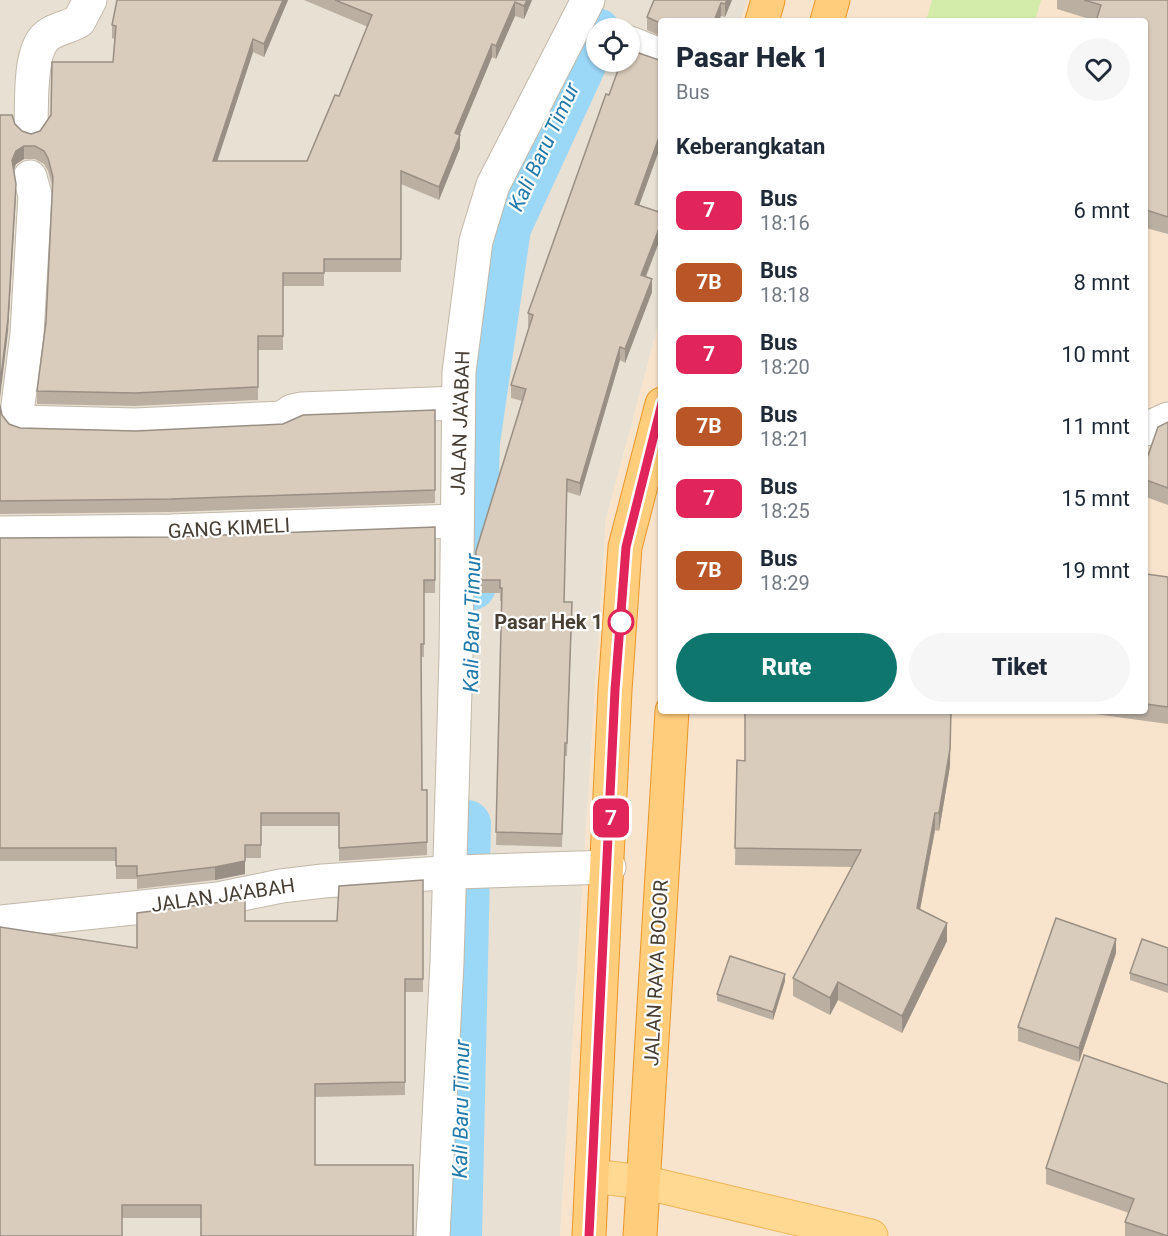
<!DOCTYPE html>
<html lang="id">
<head>
<meta charset="utf-8">
<style>
  :root { --surface:#fff; --page:#f6f6f7; --text:#1f2937; --muted:#747a83; --accent:#0f766e }
  body { margin:0; font-family:Roboto,sans-serif; background:var(--page); color:var(--text); height:100vh; display:flex; flex-direction:column; font-size:22px; white-space:nowrap }
  * { box-sizing:border-box; margin:0 }
  p { font-size:20px; color:var(--muted) }
  .icon { flex:none; width:33px; height:33px; fill:none; stroke:currentColor; stroke-width:2; stroke-linecap:round; stroke-linejoin:round }
  .map { position:relative; flex:1; overflow:hidden }
  .side { position:absolute; left:658px; top:18px; width:490px; height:696px; display:flex; flex-direction:column; background:var(--surface); border-radius:6px; box-shadow:0 2px 4px #0004 }
  .side>* { flex:none }
  .badge { padding:0 12px; border-radius:9px; font-size:21px; line-height:39px }
  .controls { position:absolute; left:586px; top:18px; display:grid; gap:12px }
  .controls a { display:grid; place-items:center; width:54px; height:54px; border-radius:50%; background:var(--surface); box-shadow:0 2px 4px #0004; font-size:30px }
  .map>.badge { position:absolute; translate:-50% -50%; box-shadow:0 0 0 3px #fff }
  h2 { padding:0 18px; font-size:22px; line-height:54px }
  .round { display:grid; place-items:center; flex:none; width:63px; height:63px; border-radius:32px; background:var(--page) }
  .headline { display:flex; align-items:center; justify-content:space-between; height:102px; padding:0 18px }
  h1 { font-size:28px; font-weight:800; line-height:45px }
  .button { display:flex; gap:12px; margin-top:auto; padding:12px 18px }
  .button a { flex:1; height:69px; border-radius:36px; background:var(--accent); color:#fff; font-size:24px; font-weight:800; line-height:69px; text-align:center }
  .button a+a { background:var(--page); color:var(--text) }
  ul { padding:0; list-style:none }
  li { display:flex; align-items:center; gap:18px; height:72px; padding:0 18px }
  li div { flex:1 }
  li b { display:block; font-size:22px }
  li em { font-style:normal }
  li .badge { min-width:66px; font-weight:700; text-align:center }
  .map>svg:first-child { display:block }
  .residential { fill:#e8e0d2; fill-rule:evenodd }
  .commercial { fill:#f8e3cd }
  .pitch { fill:#d3eca9 }
  .lines { fill:none; stroke-linecap:round; stroke-linejoin:round }
  .canal { stroke:#9bd7f7; stroke-width:48 }
  .minor-casing { stroke:#c3b8a9; stroke-width:35 }
  .primary-casing { stroke:#eeb758; stroke-width:35 }
  .trunk-casing { stroke:#ec9627; stroke-width:35 }
  .minor { stroke:#fff; stroke-width:33 }
  .primary { stroke:#ffd992; stroke-width:33 }
  .trunk { stroke:#ffcd7b; stroke-width:33 }
  .wall { fill:#bbafa2 }
  .shaded-wall { fill:#998f84 }
  .building { fill:#daccbc; stroke:#998f84; stroke-width:1.5 }
  .line-casing { stroke:#fff; stroke-width:14 }
  .line { stroke:#e1245a; stroke-width:9 }
  .stop-dot { fill:#fff; stroke:#e1245a; stroke-width:3 }
  .labels { text-anchor:middle; dominant-baseline:central; stroke-width:4.5; stroke-linejoin:round; paint-order:stroke }
  .street-label { font-size:20px; fill:#473e34; stroke:#fff }
  .stop-label { font-size:20px; font-weight:bold; fill:#473e34; stroke:#fff; text-anchor:end }
  .water-label { font-size:21px; font-style:italic; fill:#217aab; stroke:#fff }
</style>
</head>
<body>
<div class="map">
<svg width="1168" height="1236" viewBox="0 0 1168 1236">
  <rect width="100%" height="100%" fill="#f4eee4"/>
  <path class="residential" d="M0,0H747L741,21H662L661,315L606,519L560,1236H0ZM597,28H630V62H597Z"/>
  <polygon class="commercial" points="747,0 1168,0 1168,1236 560,1236 606,519 661,315 662,711 1146,711 1146,21 741,21"/>
  <polygon class="pitch" points="932,0 1041,0 1035,21 926,21"/>
  <g class="lines">
    <g class="canal">
      <polyline points="472,586 476,442 507,228 597,32"/>
      <polyline points="458,1236 467,824"/>
    </g>
    <g class="minor-casing">
      <g id="minor">
        <polyline points="630,43 662,56"/>
        <path d="M31,128C32,106 29,58 43,40C51,29 68,28 79,21L90,0"/>
        <polyline points="30,177 35,195 27,334 17,413 20,422 135,425 282,418 292,411 301,409 458,403"/>
        <polyline points="1146,429 1168,419"/>
        <polyline points="1,533 171,531 456,521"/>
        <polyline points="0,922 218,899 281,886 323,881 457,872 609,867"/>
        <polyline points="433,1236 447,962 456,656 459,372 476,241 493,185 588,0"/>
      </g>
    </g>
    <g class="primary-casing">
      <polyline id="primary" points="592,1176 643,1182 871,1236"/>
    </g>
    <g class="trunk-casing">
      <g id="trunk">
        <polyline points="762,21 768,0"/>
        <polyline points="827,21 833,0"/>
        <polyline points="589,1236 615,690 625,547 662,404"/>
        <polyline points="640,1236 672,711"/>
      </g>
    </g>
    <use href="#minor" class="minor"/>
    <use href="#primary" class="primary"/>
    <use href="#trunk" class="trunk"/>
  </g>
  <g class="wall">
    <polygon points="117,0 288,0 264,57 253,52 217,161 307,161 339,96 368,27 304,0 532,0 524,19 515,16 496,59 492,57 459,135 460,148 439,200 401,184 401,272 324,272 324,286 283,286 283,350 258,350 258,400 135,406 37,404 37,391 46,322 53,188 48,171 44,164 35,159 24,159 16,164 14,170 16,197 8,332 15,124 22,131 31,134 40,131 113,62 115,39 112,38 112,25"/>
    <polygon points="654,0 732,0 725,17 721,16 662,21 662,37 647,30 647,17"/>
    <polygon points="1057,0 1168,0 1168,234 1146,228 1146,21 1096,21 1057,9"/>
    <polygon points="662,61 662,142 639,205 662,213 662,234 646,277 652,292 625,363 620,360 580,496 567,492 564,602 572,615 567,756 565,756 562,847 496,845 502,601 500,601 500,593 475,593 476,551 522,401 511,398 511,385 529,327 528,326 528,313 609,95"/>
    <polygon points="0,405 2,415 9,424 20,428 136,431 283,424 435,410 435,503 171,512 0,514"/>
    <polygon points="1168,422 1168,505 1146,497 1146,461"/>
    <polygon points="435,527 435,593 424,593 424,657 421,657 422,790 427,790 427,855 339,861 339,826 261,826 261,858 245,858 245,874 215,880 137,889 137,879 116,879 116,861 0,861 0,538 171,537"/>
    <polygon points="1146,574 1168,577 1168,724 1073,711 1146,711"/>
    <polygon points="781,713 950,766 939,831 935,830 920,910 947,941 902,1033 838,1000 830,1015 793,996 793,978 852,867 735,865 737,760 745,761"/>
    <polygon points="423,880 423,992 405,992 405,1095 315,1097 201,1218 122,1218 0,1236 137,948 245,921 337,921"/>
    <polygon points="1168,948 1168,993 1130,980 1130,973"/>
    <polygon points="1116,953 1079,1062 1018,1041 1018,1027"/>
    <polygon points="785,981 773,1020 717,1001 717,994"/>
    <polygon points="1084,1055 1168,1236 1125,1236 1125,1222 1129,1213 1046,1184 1046,1168"/>
  </g>
  <g class="shaded-wall">
    <polygon points="283,0 288,0 264,57 264,44"/>
    <polygon points="527,0 532,0 524,19 524,6"/>
    <polygon points="727,0 732,0 725,17 725,4"/>
    <polygon points="515,2 515,16 496,59 496,46"/>
    <polygon points="721,3 721,16 719,21 714,21"/>
    <polygon points="253,39 253,52 213,174 213,161"/>
    <polygon points="492,44 492,57 455,146 455,133"/>
    <polygon points="662,129 662,142 635,217 635,204"/>
    <polygon points="460,135 460,148 439,200 439,187"/>
    <polygon points="24,146 24,159 16,164 12,173 12,160 16,151"/>
    <polygon points="16,184 8,332 0,398 0,385"/>
    <polygon points="662,221 662,234 641,288 641,275"/>
    <polygon points="652,279 652,292 625,363 625,349"/>
    <polygon points="620,347 620,360 580,496 580,483"/>
    <polygon points="951,711 950,766 939,831 939,813"/>
    <polygon points="935,813 935,830 917,925 917,908"/>
    <polygon points="245,861 245,874 215,880 215,867"/>
    <polygon points="947,923 947,941 902,1033 902,1016"/>
    <polygon points="1116,939 1116,953 1079,1062 1079,1048"/>
    <polygon points="785,974 785,981 773,1020 773,1012"/>
    <polygon points="838,982 838,1000 830,1015 830,998"/>
  </g>
  <g class="building">
    <polygon points="117,0 283,0 264,44 253,39 213,161 307,161 335,95 339,96 372,15 335,0 527,0 524,6 515,2 496,46 492,44 455,133 460,135 439,187 401,171 401,259 324,259 324,273 283,273 283,336 258,336 258,387 135,393 37,391 46,322 53,177 48,158 44,151 35,146 24,146 16,151 12,160 16,184 8,319 0,385 0,115 12,115 15,124 22,131 31,134 40,131 51,115 52,62 113,62 116,26 112,25"/>
    <polygon points="654,0 727,0 725,4 721,3 714,21 662,21 662,24 647,17"/>
    <polygon points="1084,0 1168,0 1168,217 1146,210 1146,21 1096,21 1101,5"/>
    <polygon points="630,50 662,61 662,129 635,204 662,213 662,221 641,275 652,279 625,349 620,347 580,483 567,479 564,602 572,602 567,743 565,743 562,834 496,832 502,588 500,588 500,580 475,580 476,551 526,389 511,385 533,315 528,313 606,94 609,95 621,62 630,62"/>
    <polygon points="0,405 2,415 9,424 20,428 136,431 283,424 303,415 435,410 435,490 171,499 0,501"/>
    <polygon points="1168,422 1168,488 1146,480 1146,461 1158,427"/>
    <polygon points="435,527 435,580 424,580 424,644 421,644 422,790 427,790 427,842 339,848 339,813 261,813 261,845 245,845 245,861 215,867 137,876 137,866 116,866 116,848 0,848 0,538 171,537"/>
    <polygon points="1146,574 1168,577 1168,707 1146,704"/>
    <polygon points="781,711 951,711 950,749 939,813 935,813 917,908 947,923 902,1016 838,982 830,998 793,978 861,850 735,848 737,760 745,761 745,713 781,713"/>
    <polygon points="423,880 423,979 405,979 405,1082 315,1084 315,1165 413,1165 413,1236 201,1236 201,1205 122,1205 122,1236 0,1236 0,927 137,948 137,913 245,899 245,921 337,921 339,886"/>
    <polygon points="1056,918 1116,939 1079,1048 1018,1027"/>
    <polygon points="1142,939 1168,948 1168,985 1130,973"/>
    <polygon points="730,956 785,974 773,1012 717,994"/>
    <polygon points="1084,1055 1168,1084 1168,1236 1125,1222 1134,1199 1046,1168"/>
  </g>
  <g class="lines">
    <g class="line-casing">
      <polyline id="line" points="589,1236 615,690 626,547 662,403"/>
    </g>
    <use href="#line" class="line"/>
  </g>
  <circle class="stop-dot" cx="621" cy="622" r="12"/>
  <g class="labels">
    <g class="street-label">
      <text transform="translate(460 423) rotate(-88)">JALAN JA'ABAH</text>
      <text transform="translate(229 528) rotate(-3)">GANG KIMELI</text>
      <text transform="translate(223 895) rotate(-8)">JALAN JA'ABAH</text>
      <text transform="translate(656 973) rotate(-87)">JALAN RAYA BOGOR</text>
    </g>
    <g class="stop-label">
      <text x="603" y="622">Pasar Hek 1</text>
    </g>
    <g class="water-label">
      <text transform="translate(544 147) rotate(-65)">Kali Baru Timur</text>
      <text transform="translate(472 623) rotate(-89)">Kali Baru Timur</text>
      <text transform="translate(461 1109) rotate(-89)">Kali Baru Timur</text>
    </g>
  </g>
</svg>
<div class="controls">
<a><svg class="icon" aria-label="locate" viewBox="0 0 24 24"><circle cx="12" cy="12" r="6"/><path d="M12 2v4M12 18v4M2 12h4M18 12h4"/></svg></a>
</div>
<b class="badge" style="left:611px;top:818px;background:#e1245a;color:#fff">7</b>
<section class="side">
<div class="headline"><div><h1>Pasar Hek 1</h1><p>Bus</p></div><a class="round"><svg class="icon" aria-label="heart" viewBox="0 0 24 24"><path d="M12 20l-8-8c-3-5 5-10 8-4 3-6 11-1 8 4z"/></svg></a></div>
<h2>Keberangkatan</h2>
<ul>
<li><span class="badge" style="background:#e1245a;color:#fff">7</span><div><b>Bus</b><p>18:16</p></div><em>6 mnt</em></li>
<li><span class="badge" style="background:#ba5527;color:#fff">7B</span><div><b>Bus</b><p>18:18</p></div><em>8 mnt</em></li>
<li><span class="badge" style="background:#e1245a;color:#fff">7</span><div><b>Bus</b><p>18:20</p></div><em>10 mnt</em></li>
<li><span class="badge" style="background:#ba5527;color:#fff">7B</span><div><b>Bus</b><p>18:21</p></div><em>11 mnt</em></li>
<li><span class="badge" style="background:#e1245a;color:#fff">7</span><div><b>Bus</b><p>18:25</p></div><em>15 mnt</em></li>
<li><span class="badge" style="background:#ba5527;color:#fff">7B</span><div><b>Bus</b><p>18:29</p></div><em>19 mnt</em></li>
</ul>
<div class="button"><a>Rute</a><a>Tiket</a></div>
</section>
</div>
</body>
</html>
